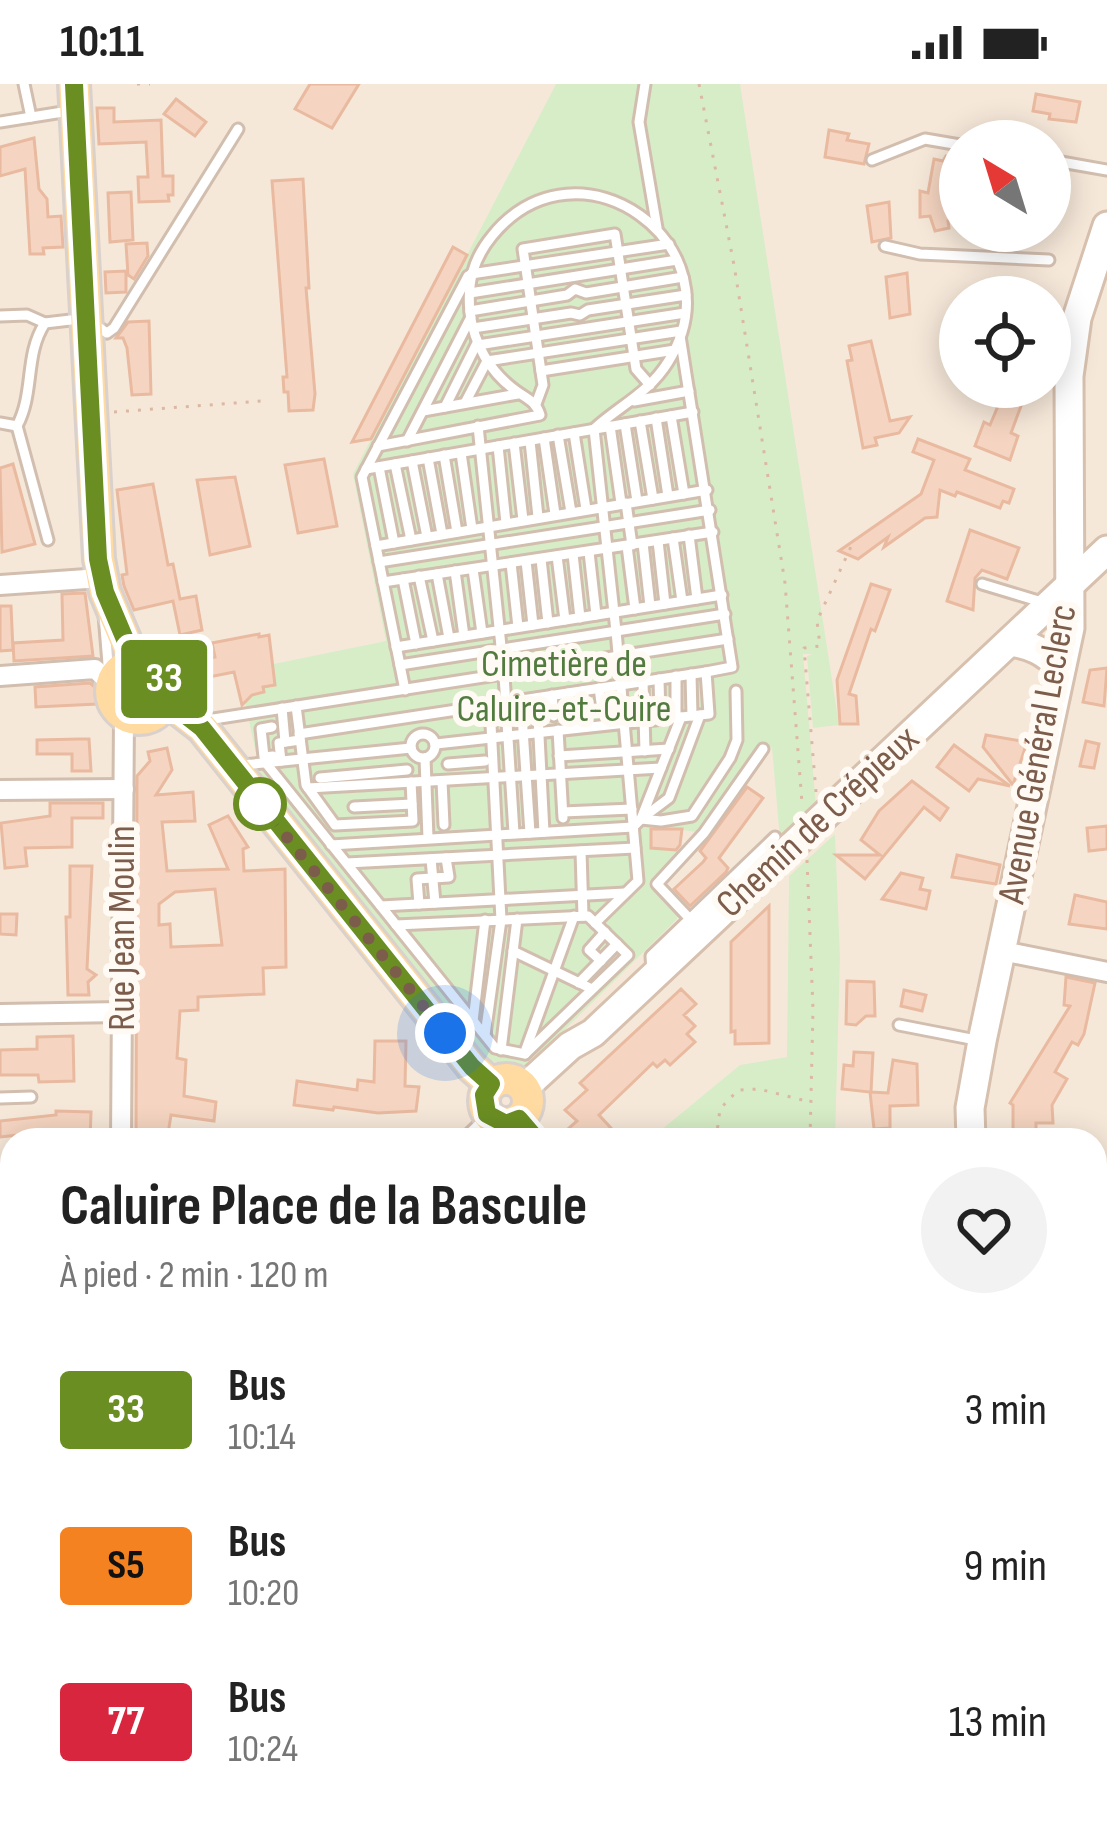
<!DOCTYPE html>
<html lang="fr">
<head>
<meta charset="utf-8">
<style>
  :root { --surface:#fff; --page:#f2f2f2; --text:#222; --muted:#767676 }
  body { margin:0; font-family:"Sofia Sans Condensed",sans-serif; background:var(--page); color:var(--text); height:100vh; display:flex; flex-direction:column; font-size:45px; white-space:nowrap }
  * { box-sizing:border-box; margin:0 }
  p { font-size:39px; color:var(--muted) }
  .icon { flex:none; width:66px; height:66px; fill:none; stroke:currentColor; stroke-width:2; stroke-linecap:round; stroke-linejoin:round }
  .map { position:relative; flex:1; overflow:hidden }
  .panel { position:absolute; left:0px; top:1044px; width:1107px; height:696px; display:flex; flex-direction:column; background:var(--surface); border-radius:36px 36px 0 0; box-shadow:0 6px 30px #0003 }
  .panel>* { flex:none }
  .badge { padding:0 24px; border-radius:9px; font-size:42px; line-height:78px }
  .needle { width:78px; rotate:322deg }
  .fabs { position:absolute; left:939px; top:36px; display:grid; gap:24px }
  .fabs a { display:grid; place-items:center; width:132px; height:132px; border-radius:50%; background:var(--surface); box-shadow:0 6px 30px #0003; font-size:60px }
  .you { position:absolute; width:60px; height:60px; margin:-30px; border:9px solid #fff; border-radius:50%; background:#1a73e8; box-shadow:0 0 0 18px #1a73e833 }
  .map>.badge { position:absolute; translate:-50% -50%; box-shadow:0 0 0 6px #fff }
  .round { display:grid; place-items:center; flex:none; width:126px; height:126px; border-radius:63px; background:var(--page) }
  .headline { display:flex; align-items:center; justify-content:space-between; height:204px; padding:0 60px }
  h1 { font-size:57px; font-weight:700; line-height:90px }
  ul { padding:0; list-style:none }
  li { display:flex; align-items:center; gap:36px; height:156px; padding:0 60px }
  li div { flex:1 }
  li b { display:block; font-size:45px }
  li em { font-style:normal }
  li .badge { min-width:132px; font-weight:700; text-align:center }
  .status { display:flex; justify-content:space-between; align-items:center; height:84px; padding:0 60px; background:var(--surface); direction:ltr }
  .status svg { height:33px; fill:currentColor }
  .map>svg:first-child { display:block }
  .residential { fill:#f6e8d9; fill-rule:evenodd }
  .commercial { fill:#fee7df }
  .green { fill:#d7edc7 }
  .building { fill:#f5d5c1; stroke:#e9baa0; stroke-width:3; fill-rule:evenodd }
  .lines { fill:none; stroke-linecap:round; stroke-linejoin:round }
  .lane-casing { stroke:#d2beaf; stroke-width:15 }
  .street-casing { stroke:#d2beaf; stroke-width:24 }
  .secondary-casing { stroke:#d7c0ae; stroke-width:33 }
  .primary-casing { stroke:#dad1cd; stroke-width:36 }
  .path { stroke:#dbb8a3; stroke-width:3; stroke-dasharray:3 9; stroke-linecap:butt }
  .lane { stroke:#fff; stroke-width:9 }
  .street { stroke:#fff; stroke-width:18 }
  .secondary { stroke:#fff; stroke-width:27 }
  .primary { stroke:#ffdaa1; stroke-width:30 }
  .line-casing { stroke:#fff; stroke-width:27 }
  .line { stroke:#6b8e23; stroke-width:18 }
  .walk { stroke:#7c5c4b; stroke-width:12; stroke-dasharray:0 21.6 }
  .stop-dot { fill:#fff; stroke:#6b8e23; stroke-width:6 }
  .labels { text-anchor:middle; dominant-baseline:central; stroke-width:12; stroke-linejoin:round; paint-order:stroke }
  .park-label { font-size:39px; fill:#527c3f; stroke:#fffaf3 }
  .street-label { font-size:39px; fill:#7c5c4b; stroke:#fffaf3 }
</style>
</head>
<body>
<div class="status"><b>10:11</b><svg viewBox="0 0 49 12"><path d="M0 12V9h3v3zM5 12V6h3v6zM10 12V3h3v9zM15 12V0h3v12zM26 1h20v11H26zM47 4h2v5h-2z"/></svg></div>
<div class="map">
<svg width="1107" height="1740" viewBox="0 0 1107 1740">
  <rect width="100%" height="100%" fill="#fef6eb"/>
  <path class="residential" d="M0,0H1107V1740H0ZM960,57H1050V147H960ZM960,213H1050V303H960ZM12,1056H1095V1728H12Z"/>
  <g class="commercial">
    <polygon points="1107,1687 1107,1740 1011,1740 1014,1728 1095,1728 1095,1688"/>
    <polygon points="813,1728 962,1728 961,1740 812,1740"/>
  </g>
  <g class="green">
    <polygon points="556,0 740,0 839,641 813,644 807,572 813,570 803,570 816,722 780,755 772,664 763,657 697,748 682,746 678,767 650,799 677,828 677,835 527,983 490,977 261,692 245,619 234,588 386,557 353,390"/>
    <polygon points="835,750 840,874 835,1056 649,1056 740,981 787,973 789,792"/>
    <polygon points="713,1728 813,1728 812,1740 697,1740 714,1736"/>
  </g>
  <g class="building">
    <polygon points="310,0 359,0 332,44 295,25"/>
    <polygon points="1036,10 1080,18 1076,38 1049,35 1050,30 1033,27"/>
    <polygon points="176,15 206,38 195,52 164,30"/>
    <polygon points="97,24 114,24 114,38 161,36 163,92 173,92 173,111 168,111 169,117 139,118 138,93 148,93 146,58 99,60"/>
    <polygon points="829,46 849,50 847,56 869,60 864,80 825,73"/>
    <polygon points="34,54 39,105 47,115 48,133 61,132 63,163 43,164 44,170 30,170 25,85 0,92 0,63"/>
    <polygon points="946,72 960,75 960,135 948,137 949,144 935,147 930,132 920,133 920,107 928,109 934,75 943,77"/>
    <polygon points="303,95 309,204 306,204 315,310 313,326 289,327 288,308 284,308 283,293 287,293 272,97"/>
    <polygon points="131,108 133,156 110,158 108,109"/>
    <polygon points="889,118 891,154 872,158 867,122"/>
    <polygon points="147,159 148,172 134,195 128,191 126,160"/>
    <polygon points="453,163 467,171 371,355 352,358"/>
    <polygon points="126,187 126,208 106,209 105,188"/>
    <polygon points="907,189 910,230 890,234 886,193"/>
    <polygon points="149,237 151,310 132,311 127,264 123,254 116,254 128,238"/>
    <polygon points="871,257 890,337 910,333 899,349 875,354 877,361 863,364 847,277 852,276 849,262"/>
    <polygon points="1006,303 1028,303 1011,349 1018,352 1010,376 975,362 984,338 990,341"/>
    <polygon points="918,355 970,375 965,386 1014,405 1009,419 1003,417 1000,424 957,408 955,412 940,406 937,433 925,434 884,463 888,453 858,475 839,467 921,410 934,376 913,368"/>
    <polygon points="324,375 337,442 298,449 285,381"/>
    <polygon points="13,380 35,460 2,468 0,384"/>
    <polygon points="235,393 250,462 210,471 197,396"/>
    <polygon points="153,400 168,481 173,480 180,515 196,512 202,546 180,551 173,517 134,526 124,502 122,491 127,490 117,406"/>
    <polygon points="970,446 1019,464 1007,495 982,486 975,494 973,526 947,517"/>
    <polygon points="871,500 890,506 875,547 871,545 849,610 856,612 858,640 840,640 837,596"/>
    <polygon points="85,509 93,572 14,577 13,559 63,556 62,510"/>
    <polygon points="0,522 11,522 13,566 0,567"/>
    <polygon points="259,550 259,553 269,551 275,601 263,603 264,608 252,611 242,621 234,588 194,596 173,582 215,573 212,559"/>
    <polygon points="1107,584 1104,622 1083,618 1090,586"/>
    <polygon points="90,599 96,604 97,620 36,623 35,603"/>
    <polygon points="986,651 1027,658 1013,701 983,663"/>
    <polygon points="80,655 89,655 91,687 72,687 72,670 37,670 37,656"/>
    <polygon points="1086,657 1099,660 1094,684 1080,682"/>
    <polygon points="954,661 1010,702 978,695 969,707 937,683"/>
    <path d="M167,664L172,686L156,711L193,708L195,737L162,738L167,787L228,785L209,741L228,732L248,763L243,765L244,787L285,785L286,883L263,884L264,910L198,913V926L180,927L177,974L186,976L184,1012L216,1018L214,1037L171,1031L167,1056H136L137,692L150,677L148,668ZM215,805L222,861L171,863L170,840L159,841V820L175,808Z"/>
    <polygon points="912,697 948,724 940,736 924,723 865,795 836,771 880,771 861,756 879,727"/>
    <polygon points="747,703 763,714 719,774 728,784 726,788 690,822 674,805 703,778 706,774 700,767"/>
    <polygon points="50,719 103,719 103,734 72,734 72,763 25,764 27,782 5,784 1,739 50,732"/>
    <polygon points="1107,742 1107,765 1089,767 1087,744"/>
    <polygon points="651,745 682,745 680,761 676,766 651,764"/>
    <polygon points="957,771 1000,781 996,800 952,793"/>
    <polygon points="70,782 92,782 87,885 96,891 88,898 89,911 68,911 66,833 70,833"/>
    <polygon points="901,789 923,794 920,805 930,807 926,825 882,815"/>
    <polygon points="1075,811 1107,818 1107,845 1069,840"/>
    <polygon points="769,822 769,959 735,960 735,947 731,948 731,858"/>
    <polygon points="0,830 17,830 16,851 0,850"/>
    <polygon points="1066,893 1095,899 1084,950 1078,961 1072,958 1055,988 1067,995 1052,1021 1053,1039 1036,1039 1036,1046 1013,1047 1013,1021 1010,1019 1070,922 1064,921"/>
    <polygon points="847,897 874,898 875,932 866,932 856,941 846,940"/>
    <polygon points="681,905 696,920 684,931 695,942 687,950 695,958 670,981 665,976 657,983 653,979 599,1031 622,1056 581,1056 569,1044 577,1037 565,1026 587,1006 580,999"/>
    <polygon points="904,906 926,911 922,927 901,922"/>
    <polygon points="73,952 74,997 39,998 38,991 0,991 0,966 37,965 37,953"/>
    <polygon points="375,957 406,957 405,1002 419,1003 416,1027 378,1029 334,1023 333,1026 294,1021 297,997 357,1006 358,996 374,998"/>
    <polygon points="854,968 873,969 871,1008 888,1009 893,976 917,980 918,1021 890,1022 890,1044 874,1045 870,1008 842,1005 844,981 853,982"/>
    <polygon points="56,1027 91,1028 90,1056 54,1056 55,1047 0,1053 0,1037 56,1031"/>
  </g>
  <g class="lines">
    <g class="lane-casing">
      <g id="lane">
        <polyline points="24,0 31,33"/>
        <polyline points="645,0 639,38 657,144"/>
        <polyline points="0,38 69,27"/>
        <polyline points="872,76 925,55 960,61"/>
        <polyline points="1050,76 1107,86"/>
        <polyline points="885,162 920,170 1049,176"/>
        <polyline points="471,190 669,160"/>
        <polyline points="470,209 677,176"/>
        <polyline points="470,227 567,211 575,205 586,209 683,193"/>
        <polyline points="0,232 27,231 45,239"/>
        <polyline points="94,240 107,249 114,244 238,45"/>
        <polyline points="473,244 571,229 580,231 588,226 686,211"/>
        <polyline points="478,261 685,229"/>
        <polyline points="541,287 675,266"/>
        <polyline points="634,317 689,307"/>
        <polyline points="465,319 487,277 681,247"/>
        <polyline points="536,320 543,301 523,165 615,150 636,285 650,301"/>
        <polyline points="445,323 477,259"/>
        <polyline points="423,327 518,310"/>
        <polyline points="671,332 684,410"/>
        <polyline points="656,334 668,412"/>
        <polyline points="640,337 653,415"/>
        <path d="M0,339L17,342C35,308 24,271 45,239L79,235"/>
        <polyline points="625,340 637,417"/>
        <polyline points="17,342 48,456"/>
        <polyline points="478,342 504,591 514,749"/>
        <polyline points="610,342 621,419"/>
        <polyline points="574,349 586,425"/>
        <polyline points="558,351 571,428"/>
        <polyline points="544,354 555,430"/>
        <polyline points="407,357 471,233"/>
        <polyline points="530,357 538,433"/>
        <polyline points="514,359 523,436"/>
        <path d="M378,362L540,331C536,317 527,315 515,306C490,288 474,260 470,229C467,199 473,175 492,152C579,45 741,162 668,278C649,309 619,322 594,345L616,547L638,797L595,839"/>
        <polyline points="498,362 506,439"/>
        <polyline points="461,369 472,445"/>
        <polyline points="444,371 457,448"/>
        <polyline points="428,374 442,450"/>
        <polyline points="412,377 427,453"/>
        <polyline points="395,380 411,456"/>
        <polyline points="379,383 394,459"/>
        <polyline points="366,385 693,328"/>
        <polyline points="626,419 632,461"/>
        <polyline points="689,451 697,515"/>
        <polyline points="673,454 682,517"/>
        <polyline points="658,457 665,520"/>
        <polyline points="643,459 650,522"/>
        <polyline points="376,462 707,406"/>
        <polyline points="627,462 635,525"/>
        <polyline points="589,468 596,531"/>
        <polyline points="573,470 580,534"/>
        <polyline points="557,472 565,536"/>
        <polyline points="541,475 548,539"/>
        <polyline points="526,477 533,541"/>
        <polyline points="379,478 710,426"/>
        <polyline points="511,479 518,543"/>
        <polyline points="473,485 482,549"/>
        <polyline points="455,487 464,552"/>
        <polyline points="437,490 449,554"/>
        <polyline points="419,492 433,557"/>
        <polyline points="403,495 416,560"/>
        <polyline points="383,498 713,448"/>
        <polyline points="982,500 1045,519"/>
        <polyline points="104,531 109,592"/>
        <polyline points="396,563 722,511"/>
        <polyline points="400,581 725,530"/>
        <polyline points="691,590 692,632"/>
        <polyline points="676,592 676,634"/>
        <polyline points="659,595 660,635"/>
        <polyline points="643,598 645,667"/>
        <polyline points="599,604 602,626"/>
        <polyline points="405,606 362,393 468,192"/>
        <polyline points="583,607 586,627"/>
        <polyline points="568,609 569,630"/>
        <polyline points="552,611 554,632"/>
        <polyline points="537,614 544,748"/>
        <polyline points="521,616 530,749"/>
        <polyline points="296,622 306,701 335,741 413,737 411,698"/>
        <polyline points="282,624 285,658"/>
        <polyline points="207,636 728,555"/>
        <polyline points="272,643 261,645 264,673 273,672"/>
        <polyline points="558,646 563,734"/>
        <circle cx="423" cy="662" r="12"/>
        <polyline points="299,650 706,588"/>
        <polyline points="436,660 709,630 706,588 732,583 680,252"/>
        <polyline points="559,672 669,665"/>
        <polyline points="425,674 428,754"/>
        <polyline points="281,677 279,659 300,656"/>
        <polyline points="265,678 495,964 525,970"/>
        <polyline points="448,680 485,677"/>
        <polyline points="243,681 411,664"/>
        <polyline points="320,694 407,686"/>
        <polyline points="442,697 444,741"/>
        <polyline points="308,704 661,684"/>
        <polyline points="354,723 412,720"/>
        <polyline points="563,728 632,725"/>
        <polyline points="641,735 661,737 692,732 730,674 737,656 736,607"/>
        <polyline points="641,735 669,714 700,631"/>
        <polyline points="331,761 633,743 641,735 681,633"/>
        <polyline points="581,767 583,832"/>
        <polyline points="431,775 435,819"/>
        <polyline points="347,779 635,764"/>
        <polyline points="419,820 417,795 449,793 446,774"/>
        <polyline points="381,822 625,809"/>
        <polyline points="689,834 657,800 704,749 763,665"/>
        <polyline points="396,841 588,832 628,871 525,970"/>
        <polyline points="513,867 592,905"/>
        <polyline points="601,877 589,866 605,848"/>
        <polyline points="652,888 651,872 775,753"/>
        <polyline points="579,899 617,860"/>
        <polyline points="473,937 485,836"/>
        <polyline points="899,941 976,956"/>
        <polyline points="485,951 501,836 490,621"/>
        <polyline points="526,965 574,832"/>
        <polyline points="501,966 517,835"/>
        <polyline points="0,1014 31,1013"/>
        <polyline points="0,1144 12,1142"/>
        <polyline points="0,1246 12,1244"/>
        <polyline points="0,1294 12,1292"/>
        <polyline points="2,1480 8,1468 12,1468"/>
        <polyline points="0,1542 12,1534"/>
        <polyline points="0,1599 12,1595"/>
        <polyline points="1095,1615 1107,1617"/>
        <polyline points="1095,1653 1107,1653"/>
        <polyline points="420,1728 422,1740"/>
      </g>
    </g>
    <g class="street-casing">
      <g id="street">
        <polyline points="0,501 101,494"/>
        <polyline points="0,592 95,585 111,600"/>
        <polyline points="0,706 124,705"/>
        <polyline points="1002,867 1107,888"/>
        <polyline points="0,930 122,928"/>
        <polyline points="121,1056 124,632"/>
        <polyline points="469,1056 492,1034"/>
        <polyline points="1095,1319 1107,1320"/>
        <polyline points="0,1387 12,1384"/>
        <polyline points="0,1699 12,1697"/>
        <polyline points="88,1740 90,1728"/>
      </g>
    </g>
    <g class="secondary-casing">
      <g id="secondary">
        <path d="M1010,558C1032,561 1045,568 1061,584"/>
        <polyline points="524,1004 570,962 593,949 1107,466"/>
        <polyline points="971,1056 970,1024 982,957 1070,544 1069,292 1077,234 1107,142"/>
        <polyline points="554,1740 600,1728"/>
        <polyline points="984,1740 985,1728"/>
      </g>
    </g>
    <g class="primary-casing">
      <g id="primary">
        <polyline points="74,0 99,475 105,508 135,579"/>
        <circle cx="139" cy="607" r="28"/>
        <polyline points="166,616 202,644 472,983 491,1000"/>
        <circle cx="506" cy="1017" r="22"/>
        <polyline points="1095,1594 1107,1596"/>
        <polyline points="1095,1635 1107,1636"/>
      </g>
    </g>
    <g class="path">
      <polyline points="137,0 150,0"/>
      <polyline points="699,0 734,181 785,499 802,719"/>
      <polyline points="114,328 262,317"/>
      <polyline points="816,708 804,564 820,562 817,537 854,456"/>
      <polyline points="807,776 813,925 810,1056"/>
      <polyline points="716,1056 720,1025 738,1006 759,1005 810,1018"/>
      <polyline points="1103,1669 1107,1690"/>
      <polyline points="1105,1706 1107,1703"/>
      <polyline points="765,1740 765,1728"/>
      <polyline points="1009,1740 1012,1728"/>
    </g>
    <use href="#lane" class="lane"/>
    <use href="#street" class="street"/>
    <use href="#secondary" class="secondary"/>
    <use href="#primary" class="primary"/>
  </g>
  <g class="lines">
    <g class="line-casing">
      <polyline id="line" points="74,0 98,475 105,508 135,579 148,580 162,591 166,616 202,644 472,983 491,1000 484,1011 487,1030 506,1040 519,1035 537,1056"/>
    </g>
    <use href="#line" class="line"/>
    <polyline class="walk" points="260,720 445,949"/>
  </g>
  <circle class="stop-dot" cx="260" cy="720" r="24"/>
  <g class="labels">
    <g class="park-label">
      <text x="564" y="580">Cimetière de<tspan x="564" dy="45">Caluire-et-Cuire</tspan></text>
    </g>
    <g class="street-label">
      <text transform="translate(1038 670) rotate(-80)">Avenue Général Leclerc</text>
      <text transform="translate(818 738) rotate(-43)">Chemin de Crépieux</text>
      <text transform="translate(122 844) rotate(-90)">Rue Jean Moulin</text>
    </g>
  </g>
</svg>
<div class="fabs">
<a><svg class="needle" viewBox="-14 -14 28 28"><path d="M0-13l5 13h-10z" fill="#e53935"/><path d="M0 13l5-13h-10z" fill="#767676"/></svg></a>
<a><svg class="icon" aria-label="locate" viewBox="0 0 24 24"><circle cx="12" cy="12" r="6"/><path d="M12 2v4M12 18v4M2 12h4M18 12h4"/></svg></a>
</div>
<div class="you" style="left:445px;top:949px"></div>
<b class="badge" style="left:164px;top:595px;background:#6b8e23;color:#fff">33</b>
<section class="panel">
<div class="headline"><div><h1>Caluire Place de la Bascule</h1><p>À pied · 2 min · 120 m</p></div><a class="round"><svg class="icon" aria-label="heart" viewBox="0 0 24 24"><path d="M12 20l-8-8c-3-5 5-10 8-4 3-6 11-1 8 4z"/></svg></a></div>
<ul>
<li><span class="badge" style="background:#6b8e23;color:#fff">33</span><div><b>Bus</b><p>10:14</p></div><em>3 min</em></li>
<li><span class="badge" style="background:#f58220;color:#111">S5</span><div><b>Bus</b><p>10:20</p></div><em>9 min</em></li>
<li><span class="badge" style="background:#d7263d;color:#fff">77</span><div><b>Bus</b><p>10:24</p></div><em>13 min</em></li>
</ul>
</section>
</div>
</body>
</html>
